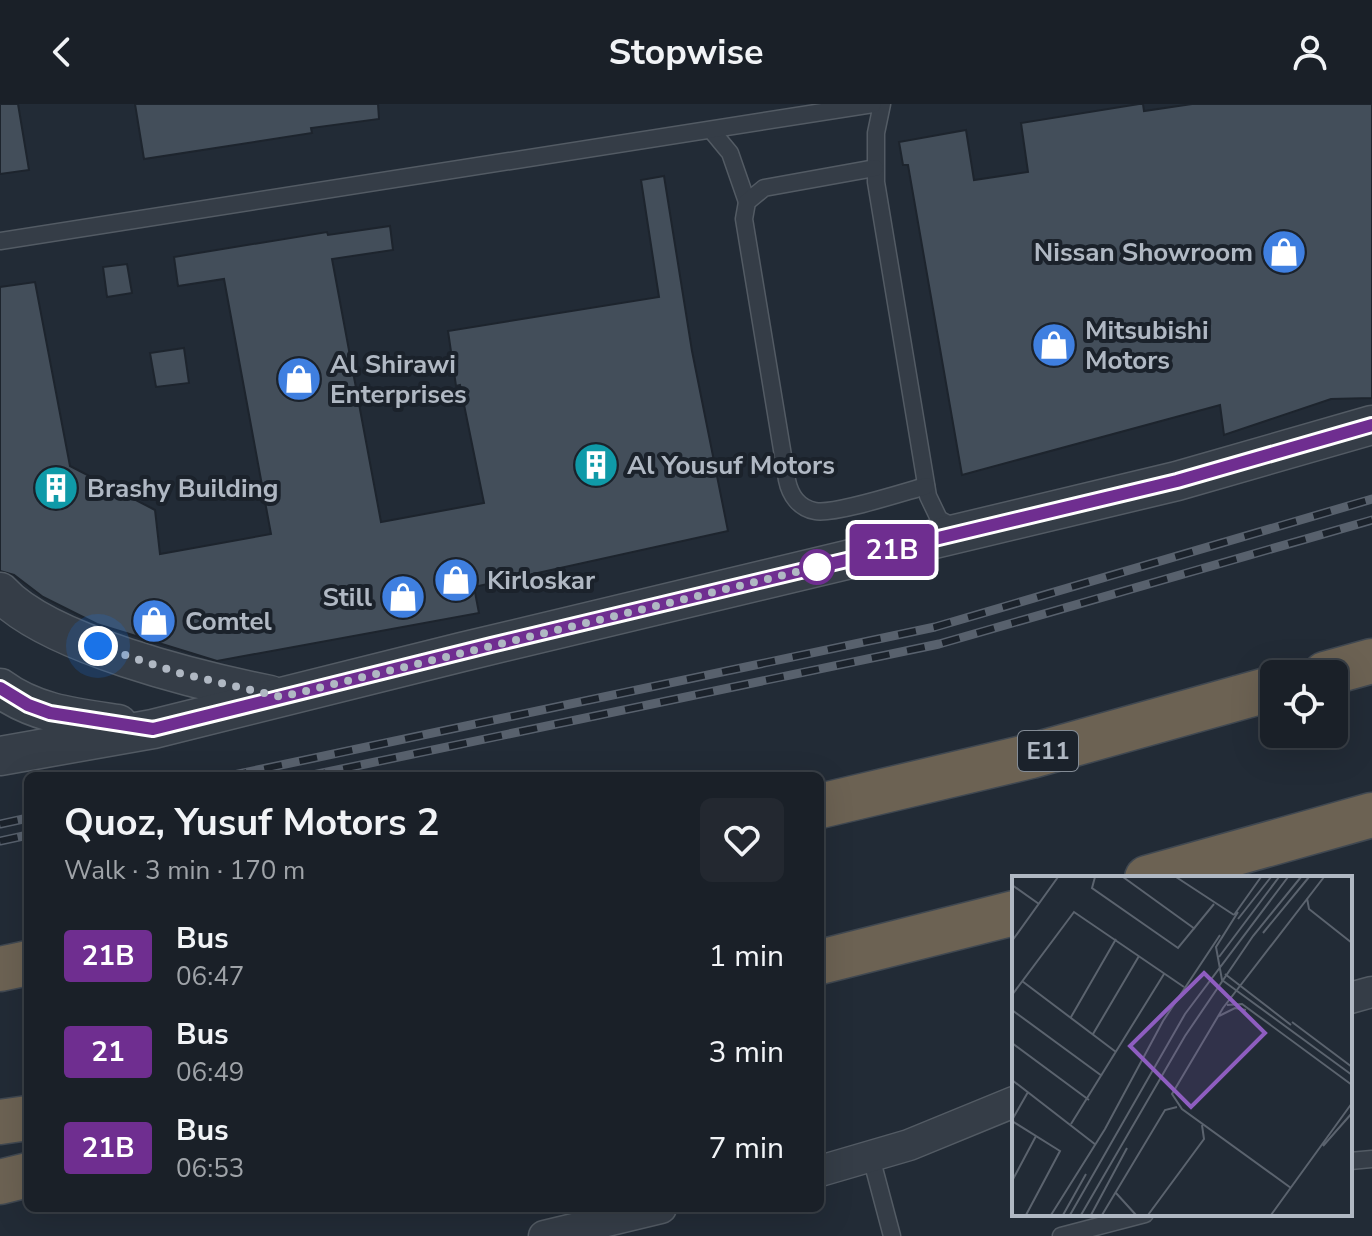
<!DOCTYPE html>
<html lang="en">
<head>
<meta charset="utf-8">
<style>
  :root { --surface:#1a2028; --page:#232830; --text:#f1f3f6; --muted:#9fa3a8; --line:#383e45 }
  body { margin:0; font-family:"Nunito Sans",sans-serif; background:var(--page); color:var(--text); height:100vh; display:flex; flex-direction:column; font-size:30px; white-space:nowrap }
  * { box-sizing:border-box; margin:0 }
  p { font-size:26px; color:var(--muted) }
  .icon { flex:none; width:44px; height:44px; fill:none; stroke:currentColor; stroke-width:2; stroke-linecap:round; stroke-linejoin:round }
  .map { position:relative; flex:1; overflow:hidden }
  .panel { position:absolute; left:24px; top:668px; width:800px; height:440px; display:flex; flex-direction:column; background:var(--surface); border-radius:12px; box-shadow:0 8px 32px #0002,0 0 0 2px var(--line) }
  .panel>* { flex:none }
  .badge { padding:0 16px; border-radius:6px; font-size:28px; line-height:52px }
  .fabs { position:absolute; left:1260px; top:556px; display:grid; gap:16px }
  .fabs a { display:grid; place-items:center; width:88px; height:88px; border-radius:12px; background:var(--surface); box-shadow:0 8px 32px #0002,0 0 0 2px var(--line); font-size:40px }
  .you { position:absolute; width:40px; height:40px; margin:-20px; border:6px solid #fff; border-radius:50%; background:#1a73e8; box-shadow:0 0 0 12px #1a73e833 }
  .map>.badge { position:absolute; translate:-50% -50%; box-shadow:0 0 0 4px #fff }
  .round { display:grid; place-items:center; flex:none; width:84px; height:84px; border-radius:12px; background:var(--page) }
  .summary { display:flex; align-items:center; justify-content:space-between; height:136px; padding:0 40px }
  h1 { font-size:38px; font-weight:700; line-height:60px }
  ul { padding:0; list-style:none }
  li { display:flex; align-items:center; gap:24px; height:96px; padding:0 40px }
  li div { flex:1 }
  li b { display:block; font-size:30px }
  li em { font-style:normal }
  li .badge { min-width:88px; font-weight:700; text-align:center }
  header { display:flex; justify-content:space-between; align-items:center; height:104px; padding:0 40px; background:var(--surface); font-size:36px; font-weight:700 }
  .map>svg:first-child { display:block }
  .building { fill:#434e5a; stroke:#1d242d; stroke-width:2 }
  .lines { fill:none; stroke-linecap:round; stroke-linejoin:round }
  .service-casing { stroke:#535b64; stroke-width:19 }
  .minor-casing { stroke:#535b64; stroke-width:33 }
  .tertiary-casing { stroke:#535b64; stroke-width:41 }
  .motorway-casing { stroke:#404851; stroke-width:47 }
  .service { stroke:#353d47; stroke-width:16 }
  .minor { stroke:#353d47; stroke-width:30 }
  .tertiary { stroke:#353d47; stroke-width:38 }
  .motorway { stroke:#6c6253; stroke-width:44 }
  .rail-casing { stroke:#58616d; stroke-width:9 }
  .rail { stroke:#1b222b; stroke-width:6; stroke-dasharray:18; stroke-linecap:butt }
  .line-casing { stroke:#fff; stroke-width:18 }
  .line { stroke:#6f2e90; stroke-width:12 }
  .walk { stroke:#b0b8c3; stroke-width:8; stroke-dasharray:0 14.4 }
  .stop-dot { fill:#fff; stroke:#6f2e90; stroke-width:4 }
  .labels { text-anchor:middle; dominant-baseline:central; stroke-width:8; stroke-linejoin:round; paint-order:stroke }
  .shield { fill:#1b222b; stroke:#838b95; stroke-width:2 }
  .shield-label { font-size:24px; font-weight:bold; fill:#b0b8c3 }
  .poi-label { font-size:26px; font-weight:bold; fill:#b0b8c3; stroke:#1b222b; text-anchor:start }
  .inset-road { fill:none; stroke:#5b636e; stroke-width:2 }
  .view { fill:#8e5dc0; fill-opacity:0.15; stroke:#8e5dc0; stroke-width:4 }
  .inset-edge { fill:none; stroke:#b0b8c3; stroke-width:4 }
</style>
</head>
<body>
<header><svg class="icon" aria-label="back" viewBox="0 0 24 24"><path d="M15 5l-7 7 7 7"/></svg>Stopwise<svg class="icon" aria-label="person" viewBox="0 0 24 24"><circle cx="12" cy="8" r="4"/><path d="M4 21q1-7 8-7t8 7"/></svg></header>
<div class="map">
<svg width="1372" height="1132" viewBox="0 0 1372 1132">
  <rect width="100%" height="100%" fill="#222b36"/>
  <g class="building">
    <polygon points="0,0 18,0 29,66 0,70"/>
    <polygon points="135,0 378,0 379,15 311,24 312,29 144,55"/>
    <polygon points="1139,0 1143,0 1144,7 1192,0 1372,0 1372,294 1331,295 1224,331 1220,301 962,371 908,61 903,61 899,38 966,26 974,76 1028,68 1021,19"/>
    <polygon points="664,72 692,247 728,427 474,483 479,509 217,557 97,520 43,493 14,471 0,467 0,183 35,178 70,362 155,406 160,450 271,430 224,175 178,182 174,153 327,128 328,131 390,122 393,146 332,155 381,418 484,399 460,281 456,282 448,227 659,193 641,76"/>
    <polygon points="127,160 132,189 107,193 103,163"/>
    <polygon points="184,244 189,279 156,283 150,249"/>
  </g>
  <g class="lines">
    <g class="service-casing">
      <g id="service">
        <polyline points="882,0 876,29 876,78 928,392 939,415 957,425"/>
        <polyline points="711,26 730,49 747,98"/>
        <path d="M875,64L764,84L747,98L744,115L787,376C790,391 799,404 815,407C834,411 904,388 926,382"/>
        <polyline points="0,137 873,0"/>
        <polyline points="871,1053 892,1132"/>
        <polyline points="1350,1057 1372,1055"/>
        <polyline points="1061,1132 1145,1110"/>
      </g>
    </g>
    <g class="minor-casing">
      <g id="minor">
        <polyline points="1350,894 1372,888"/>
        <polyline points="820,1067 909,1041 1014,998"/>
        <polyline points="544,1132 661,1104"/>
      </g>
    </g>
    <g class="tertiary-casing">
      <g id="tertiary">
        <path d="M0,488C47,540 200,577 270,591"/>
        <path d="M0,584C35,610 77,614 118,620"/>
        <polyline points="0,652 153,625 462,548 1177,377 1372,321"/>
      </g>
    </g>
    <g class="motorway-casing">
      <g id="motorway">
        <polyline points="1325,570 1372,557"/>
        <polyline points="820,702 1031,652 1274,584"/>
        <polyline points="1147,774 1372,711"/>
        <polyline points="820,858 1014,809"/>
        <polyline points="0,865 28,859"/>
        <polyline points="0,1018 28,1014"/>
        <polyline points="0,1078 28,1071"/>
      </g>
    </g>
    <use href="#service" class="service"/>
    <use href="#minor" class="minor"/>
    <use href="#tertiary" class="tertiary"/>
    <use href="#motorway" class="motorway"/>
    <g class="rail-casing">
      <g id="rail">
        <polyline points="229,672 935,523 1372,395"/>
        <polyline points="308,672 939,540 1372,416"/>
        <polyline points="0,720 28,714"/>
        <polyline points="0,737 28,731"/>
      </g>
    </g>
    <use href="#rail" class="rail"/>
  </g>
  <g class="lines">
    <g class="line-casing">
      <polyline id="line" points="0,584 28,601 50,609 153,625 491,541 1177,377 1372,321"/>
    </g>
    <use href="#line" class="line"/>
    <polyline class="walk" points="98,542 179,569 281,593 817,463"/>
  </g>
  <defs>
    <g id="shop-disc" transform="scale(2.3)"><circle r="9.5" fill="#3f7fe0" stroke="#1b222b"/><path d="M-5-2.5h2.3a2.7 3.5 0 0 1 5.4 0H5L5.5 6h-11ZM-1.5-2.5h3a1.5 2.3 0 0 0-3 0Z" fill="#fff"/></g>
    <g id="building-disc" transform="scale(2.3)"><circle r="9.5" fill="#0f9aa8" stroke="#1b222b"/><path d="M-4-6H4V6H1V3H-1V6H-4ZM-2.5-4.3h1.7v1.8h-1.7ZM.8-4.3h1.7v1.8H.8ZM-2.5-1h1.7V.8h-1.7ZM.8-1h1.7V.8H.8Z" fill="#fff"/></g>
  </defs>
  <g fill-rule="evenodd">
    <use href="#shop-disc" x="1284" y="148"/>
    <use href="#shop-disc" x="1054" y="241"/>
    <use href="#shop-disc" x="299" y="275"/>
    <use href="#building-disc" x="596" y="361"/>
    <use href="#building-disc" x="56" y="384"/>
    <use href="#shop-disc" x="456" y="476"/>
    <use href="#shop-disc" x="403" y="493"/>
    <use href="#shop-disc" x="154" y="517"/>
  </g>
  <circle class="stop-dot" cx="817" cy="463" r="16"/>
  <g class="labels">
    <rect class="shield" x="1018" y="627" width="60" height="40" rx="6"/>
    <g class="shield-label">
      <text x="1048" y="647">E11</text>
    </g>
    <g class="poi-label">
      <text x="1253" y="148" text-anchor="end">Nissan Showroom</text>
      <text x="1085" y="226">Mitsubishi<tspan x="1085" dy="30">Motors</tspan></text>
      <text x="330" y="260">Al Shirawi<tspan x="330" dy="30">Enterprises</tspan></text>
      <text x="627" y="361">Al Yousuf Motors</text>
      <text x="87" y="384">Brashy Building</text>
      <text x="487" y="476">Kirloskar</text>
      <text x="372" y="493" text-anchor="end">Still</text>
      <text x="185" y="517">Comtel</text>
    </g>
  </g>
  <g transform="translate(1012 772)">
    <rect width="340" height="340" fill="#222b36"/>
    <path class="inset-road" d="M83,1L80,12L166,72L202,28M111,1L183,53M164,1L222,39M0,9L27,28M295,22L297,33L340,67M226,36L204,71L210,104L340,199M222,39L249,1M226,43L259,1M251,57L297,1M0,65L46,1M207,81L267,1M213,98L279,149M10,105L104,176M0,119L62,36L172,111M215,129L230,128L340,209M0,134L90,200M207,140L223,132L234,134M59,141L104,63M280,146L340,191M81,158L127,80M0,167L77,224M0,204L84,269M0,244L16,216M0,245L48,275L14,339M59,248L152,98M311,270L340,237M0,305L24,260M279,312L170,233L160,218L211,132L312,1M104,317L124,339M39,339L93,253L151,145L208,59M51,339L74,298M58,339L173,138L276,1M69,339L173,160L241,60L289,1M79,339L115,272M90,339L153,234L165,231M136,339L192,263L190,249M259,339L340,227"/>
    <path class="view" d="M192,97L253,157L179,231L118,170Z"/>
    <rect width="340" height="340" class="inset-edge"/>
  </g>
</svg>
<div class="fabs">
<a><svg class="icon" aria-label="locate" viewBox="0 0 24 24"><circle cx="12" cy="12" r="6"/><path d="M12 2v4M12 18v4M2 12h4M18 12h4"/></svg></a>
</div>
<div class="you" style="left:98px;top:542px"></div>
<b class="badge" style="left:892px;top:446px;background:#6f2e90;color:#fff">21B</b>
<section class="panel">
<div class="summary"><div><h1>Quoz, Yusuf Motors 2</h1><p>Walk · 3 min · 170 m</p></div><a class="round"><svg class="icon" aria-label="heart" viewBox="0 0 24 24"><path d="M12 20l-8-8c-3-5 5-10 8-4 3-6 11-1 8 4z"/></svg></a></div>
<ul>
<li><span class="badge" style="background:#6f2e90;color:#fff">21B</span><div><b>Bus</b><p>06:47</p></div><em>1 min</em></li>
<li><span class="badge" style="background:#6f2e90;color:#fff">21</span><div><b>Bus</b><p>06:49</p></div><em>3 min</em></li>
<li><span class="badge" style="background:#6f2e90;color:#fff">21B</span><div><b>Bus</b><p>06:53</p></div><em>7 min</em></li>
</ul>
</section>
</div>
</body>
</html>
